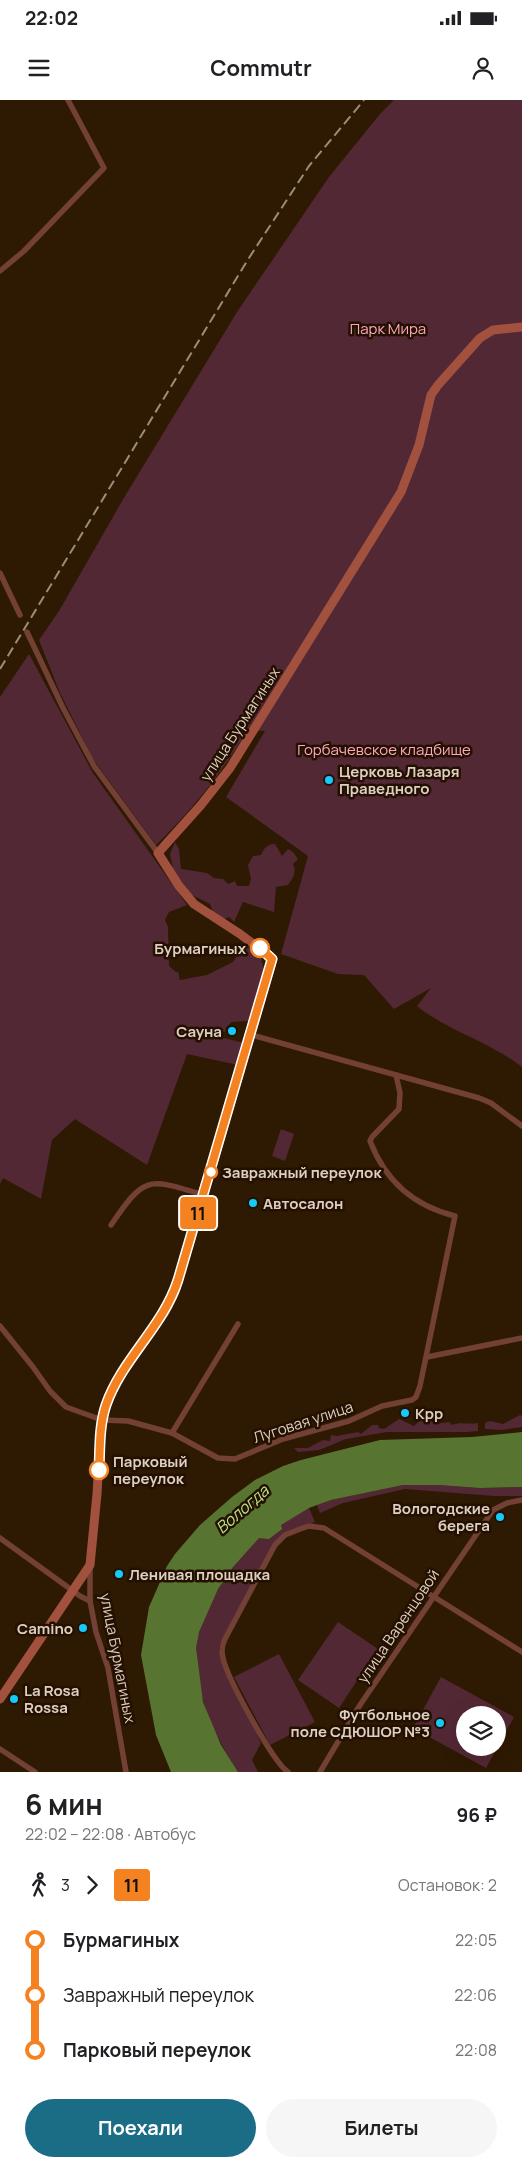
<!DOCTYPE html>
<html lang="ru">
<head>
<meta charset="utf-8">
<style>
  :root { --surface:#fff; --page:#f6f6f6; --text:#202124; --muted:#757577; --accent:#1b6d85 }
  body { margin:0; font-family:Manrope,sans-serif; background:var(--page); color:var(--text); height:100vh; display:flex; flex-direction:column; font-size:19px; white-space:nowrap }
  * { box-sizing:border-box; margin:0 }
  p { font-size:16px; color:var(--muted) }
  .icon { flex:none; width:28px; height:28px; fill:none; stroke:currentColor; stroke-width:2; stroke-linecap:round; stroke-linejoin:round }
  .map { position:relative; height:1672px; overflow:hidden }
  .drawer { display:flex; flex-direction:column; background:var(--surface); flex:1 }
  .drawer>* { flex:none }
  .badge { padding:0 10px; border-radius:4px; font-size:18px; line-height:32px }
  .controls { position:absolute; left:456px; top:1606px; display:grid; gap:10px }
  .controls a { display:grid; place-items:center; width:50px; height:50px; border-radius:50%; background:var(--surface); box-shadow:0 5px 20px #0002; font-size:25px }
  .map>.badge { position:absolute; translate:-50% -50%; box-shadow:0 0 0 2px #fff }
  .legs { display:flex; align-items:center; gap:8px; height:55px; padding:0 25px; font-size:16px }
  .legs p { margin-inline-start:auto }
  .overview { display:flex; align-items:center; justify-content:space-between; height:85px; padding:0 25px }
  h1 { font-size:28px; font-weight:700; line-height:38px }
  .action { display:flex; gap:10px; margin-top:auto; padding:10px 25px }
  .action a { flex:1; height:58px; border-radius:30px; background:var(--accent); color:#fff; font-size:20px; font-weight:700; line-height:58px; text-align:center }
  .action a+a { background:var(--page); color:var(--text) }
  ul { padding:0 25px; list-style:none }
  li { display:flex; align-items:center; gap:18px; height:55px; font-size:19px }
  li i { display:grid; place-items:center; width:8px; height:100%; margin:0 6px; background:currentColor }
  li i::after { content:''; width:12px; height:12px; margin:-6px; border:4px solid; border-radius:50%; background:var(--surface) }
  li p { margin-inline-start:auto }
  li:first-child i { background:linear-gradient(#0000 50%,currentColor 0) }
  li:last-child i { background:linear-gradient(currentColor 50%,#0000 0) }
  .status { display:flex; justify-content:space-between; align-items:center; height:35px; padding:0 25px; background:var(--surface); direction:ltr }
  .status svg { height:14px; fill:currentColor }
  header { display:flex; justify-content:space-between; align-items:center; height:65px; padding:0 25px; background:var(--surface); font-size:22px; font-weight:700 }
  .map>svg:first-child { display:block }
  .green { fill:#532835; fill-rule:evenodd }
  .water { fill:#577531 }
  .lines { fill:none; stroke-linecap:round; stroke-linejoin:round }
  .street { stroke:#724034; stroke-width:5.5 }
  .secondary { stroke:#a1513e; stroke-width:9 }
  .rail { stroke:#9d8c7b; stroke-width:2; stroke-dasharray:10 5; stroke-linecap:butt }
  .line-1-casing { stroke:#fff; stroke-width:11 }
  .line-1 { stroke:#f58220; stroke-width:8 }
  .poi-dot { fill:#15cafb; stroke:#241000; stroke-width:2 }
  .stop-1-dot { fill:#fff; stroke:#f58220; stroke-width:2.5 }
  .labels { text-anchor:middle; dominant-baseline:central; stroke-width:5; stroke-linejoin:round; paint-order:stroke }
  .park-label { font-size:15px; fill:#fda7bd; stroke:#241000 }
  .street-label { font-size:15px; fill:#ddcfc1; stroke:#241000 }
  .poi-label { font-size:15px; font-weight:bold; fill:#ddcfc1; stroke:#241000; text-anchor:start }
  .stop-label { font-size:15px; font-weight:bold; fill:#ddcfc1; stroke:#241000; text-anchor:start }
  .water-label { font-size:16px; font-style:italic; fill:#b9e687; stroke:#241000 }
</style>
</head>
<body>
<div class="status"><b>22:02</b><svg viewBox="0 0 49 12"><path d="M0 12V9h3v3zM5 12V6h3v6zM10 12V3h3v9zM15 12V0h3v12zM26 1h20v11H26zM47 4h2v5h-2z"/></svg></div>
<header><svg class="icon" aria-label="menu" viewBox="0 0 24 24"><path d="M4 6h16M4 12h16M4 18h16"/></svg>Commutr<svg class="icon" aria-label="person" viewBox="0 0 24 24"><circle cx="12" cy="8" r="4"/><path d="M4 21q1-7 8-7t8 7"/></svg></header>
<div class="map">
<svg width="522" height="1672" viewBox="0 0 522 1672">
  <rect width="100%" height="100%" fill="#2e1902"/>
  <g class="green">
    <path d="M394,0H522V967C490,942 448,931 417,906L431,888L394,909L364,875L338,874L281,854L308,756L226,697L265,631L248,630C220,675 194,708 156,745L93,659L60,593L39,540L59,511L125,396L237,212L329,77L380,14Z"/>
    <polygon points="29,554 93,673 187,805 169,812 165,820 168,827 169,866 176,872 178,872 180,880 207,875 233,862 245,844 261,858 264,870 249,921 232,922 226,927 225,932 221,931 220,937 244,943 238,965 187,954 147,1065 75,1019 52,1040 41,1099 3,1078 0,1084 0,597"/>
    <path d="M175,742L179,749L181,769L207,773L214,778L223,779L228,784L235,781L237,786H249L251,779L248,765L253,756L261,755C264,748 267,744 275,744L282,756L288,749L293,752L298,759L293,764C297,772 293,778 288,785L276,787L274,812L243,802L234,822L229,817L222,820L214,815L210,804L188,793L173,769L170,754Z"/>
    <polygon points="281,1029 294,1034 285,1061 272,1056"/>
    <polygon points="520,1315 522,1316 522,1327 502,1330 485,1329 485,1323 490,1321 503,1324"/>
    <path d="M399,1319L414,1326C421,1318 428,1319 437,1324L449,1322L452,1325C460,1321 469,1325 478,1323V1331L467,1332H387L346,1339L319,1350L298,1352L294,1348H308L323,1340L330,1341L331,1335L337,1336L358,1332L361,1334L372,1325H378L379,1328L384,1329Z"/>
    <polygon points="403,1385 439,1385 480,1388 522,1387 522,1396 494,1396 405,1389 343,1403 320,1413 317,1405 331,1400"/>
    <path d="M309,1408L315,1422L293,1429L274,1444L220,1544L219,1550L261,1643L252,1660L258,1672H238C215,1636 193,1592 196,1548C197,1526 213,1495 225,1478C234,1464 247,1447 260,1437C275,1427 293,1417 309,1408Z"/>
    <polygon points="338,1522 378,1549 339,1608 298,1580"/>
    <polygon points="279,1554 315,1622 270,1645 234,1577"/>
    <path d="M441,1577L514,1617L486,1668L413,1628ZM465,1615H498V1648H465Z"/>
  </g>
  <polygon class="water" points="522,1332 522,1387 480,1388 439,1385 403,1385 331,1400 309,1408 281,1425 282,1429 269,1439 259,1438 233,1467 218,1489 199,1532 196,1548 203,1602 221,1645 238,1672 171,1672 156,1635 141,1555 149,1507 167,1466 175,1454 200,1425 232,1397 255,1380 283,1366 301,1360 380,1340 472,1337"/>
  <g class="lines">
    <g class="street">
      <polyline points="0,171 24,151 104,68 68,0"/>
      <polyline points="0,473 20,515"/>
      <polyline points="27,532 63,608 94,666 158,753"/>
      <polyline points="252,935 479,998 491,1003 522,1026"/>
      <path d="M111,1125C145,1075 147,1078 204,1095"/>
      <polyline points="0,1226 33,1267 50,1291 66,1307 102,1320 128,1321 172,1333 238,1224"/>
      <polyline points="427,1257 522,1238"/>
      <path d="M172,1333L218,1358L235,1359L283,1339L349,1321L382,1306L412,1300L416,1297L420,1286L455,1116C414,1106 385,1080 370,1041L372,1037L399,1009L400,993L396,975"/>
      <polyline points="0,1438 80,1496 90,1501"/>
      <polyline points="90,1467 90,1501 96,1532 108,1568 126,1672"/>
      <polyline points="0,1649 35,1672"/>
      <path d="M288,1672C272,1661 227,1577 223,1558C221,1551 222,1545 225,1539L275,1445L285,1435L300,1429L309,1426L324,1428L522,1552"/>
      <polyline points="320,1672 360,1605 493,1410 507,1403 522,1400"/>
    </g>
    <polyline class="secondary" points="0,1599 90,1465 97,1394 101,1326 106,1305 120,1276 165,1212 175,1192 273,859 240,834 194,804 179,786 158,753 201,705 230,668 401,392 419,345 431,295 438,285 480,238 493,230 522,227"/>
    <polyline class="rail" points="0,569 247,161 309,66 364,0"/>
  </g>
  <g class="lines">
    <g class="line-1-casing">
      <path id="line-1" d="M99,1370C100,1348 99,1326 106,1305C122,1259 163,1227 178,1180L272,859L260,848"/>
    </g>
    <use href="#line-1" class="line-1"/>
  </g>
  <g class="poi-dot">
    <circle cx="329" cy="680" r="5"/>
    <circle cx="232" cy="931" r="5"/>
    <circle cx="253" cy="1103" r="5"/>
    <circle cx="405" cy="1313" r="5"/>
    <circle cx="500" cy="1417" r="5"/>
    <circle cx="119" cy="1474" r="5"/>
    <circle cx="83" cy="1528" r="5"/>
    <circle cx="14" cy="1599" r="5"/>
    <circle cx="440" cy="1623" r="5"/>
  </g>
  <g class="stop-1-dot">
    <circle cx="260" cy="848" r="9"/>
    <circle cx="211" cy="1072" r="6"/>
    <circle cx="99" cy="1370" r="9"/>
  </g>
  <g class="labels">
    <g class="park-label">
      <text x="388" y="228">Парк Мира</text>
      <text x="384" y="649">Горбачевское кладбище</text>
    </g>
    <g class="street-label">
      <text transform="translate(240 624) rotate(-57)">улица Бурмагиных</text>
      <text transform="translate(303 1322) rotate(-18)">Луговая улица</text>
      <text transform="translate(398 1526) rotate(-56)">улица Варенцовой</text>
      <text transform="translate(118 1558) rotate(79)">улица Бурмагиных</text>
    </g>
    <g class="poi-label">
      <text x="339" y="671">Церковь Лазаря<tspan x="339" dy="17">Праведного</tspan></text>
      <text x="222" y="931" text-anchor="end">Сауна</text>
      <text x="263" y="1103">Автосалон</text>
      <text x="415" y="1313">Kpp</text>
      <text x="490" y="1408" text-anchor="end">Вологодские<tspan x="490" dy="17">берега</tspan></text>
      <text x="129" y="1474">Ленивая площадка</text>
      <text x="73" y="1528" text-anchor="end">Camino</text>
      <text x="24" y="1590">La Rosa<tspan x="24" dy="17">Rossa</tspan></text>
      <text x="430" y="1614" text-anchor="end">Футбольное<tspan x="430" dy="17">поле СДЮШОР №3</tspan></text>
    </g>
    <g class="stop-label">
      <text x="246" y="848" text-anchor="end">Бурмагиных</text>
      <text x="222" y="1072">Завражный переулок</text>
      <text x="113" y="1361">Парковый<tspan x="113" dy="17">переулок</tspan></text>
    </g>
    <g class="water-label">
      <text transform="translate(242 1409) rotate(-41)">Вологда</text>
    </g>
  </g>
</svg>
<div class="controls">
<a><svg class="icon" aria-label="layers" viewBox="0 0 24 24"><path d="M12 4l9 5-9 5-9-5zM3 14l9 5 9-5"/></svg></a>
</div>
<b class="badge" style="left:198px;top:1113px;background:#f58220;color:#111">11</b>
</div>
<section class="drawer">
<div class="overview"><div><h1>6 мин</h1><p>22:02 – 22:08 · Автобус</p></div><b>96 ₽</b></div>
<div class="legs"><svg class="icon" aria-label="walk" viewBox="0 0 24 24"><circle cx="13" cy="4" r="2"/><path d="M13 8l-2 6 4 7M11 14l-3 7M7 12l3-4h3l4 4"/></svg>3<svg class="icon" aria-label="forward" viewBox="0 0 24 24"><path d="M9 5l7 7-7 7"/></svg><b class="badge" style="background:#f58220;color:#111">11</b><p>Остановок: 2</p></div>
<ul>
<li><i style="color:#f58220"></i><b>Бурмагиных</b><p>22:05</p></li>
<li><i style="color:#f58220"></i><span>Завражный переулок</span><p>22:06</p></li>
<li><i style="color:#f58220"></i><b>Парковый переулок</b><p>22:08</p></li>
</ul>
<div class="action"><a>Поехали</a><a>Билеты</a></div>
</section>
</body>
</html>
